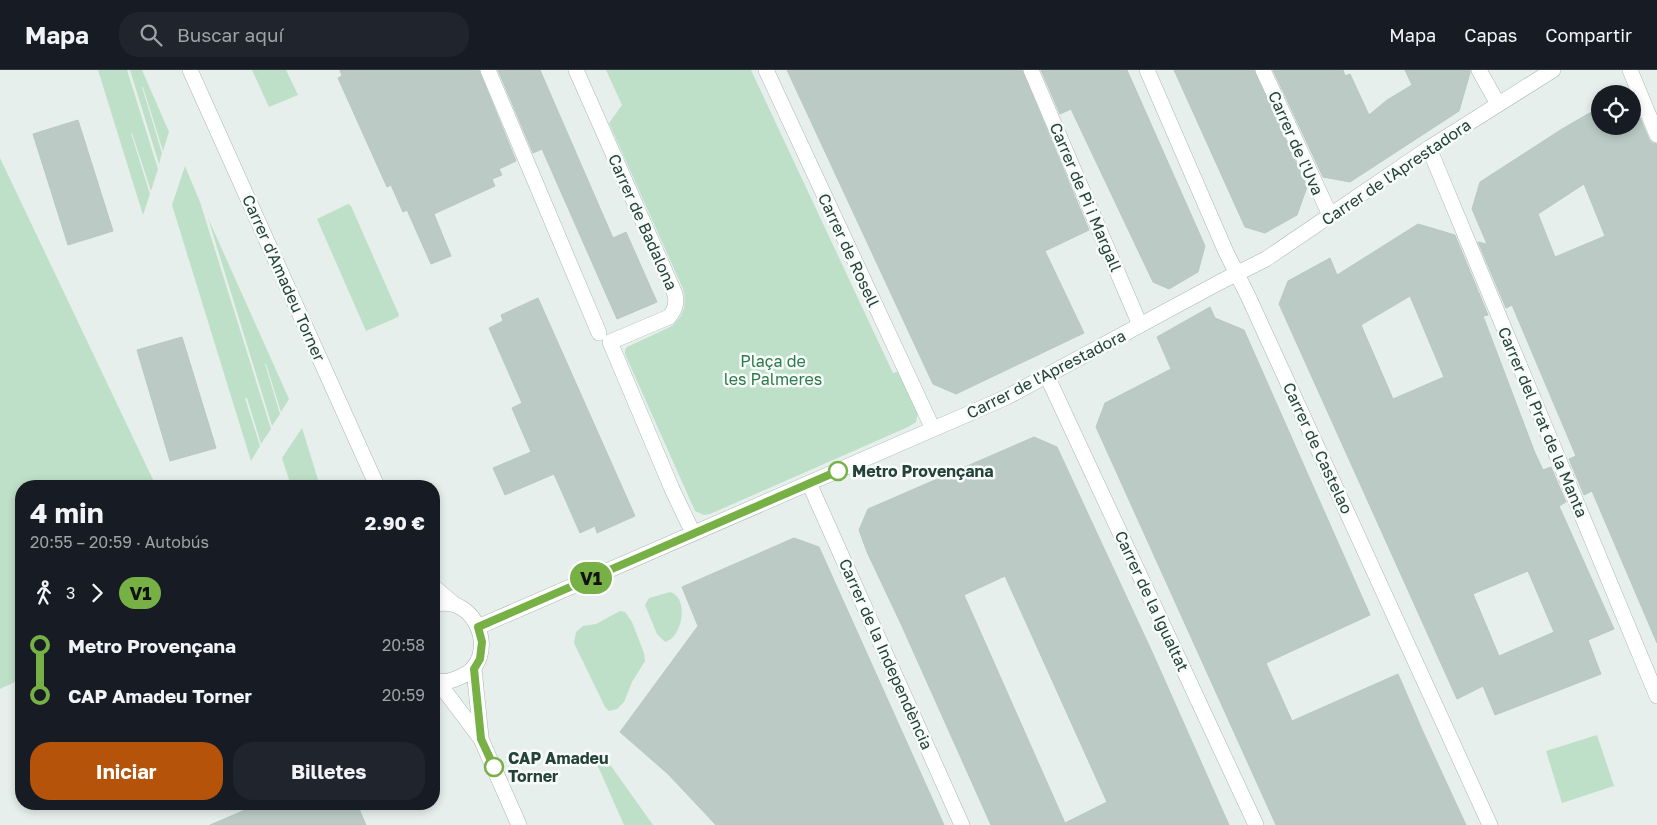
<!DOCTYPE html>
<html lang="es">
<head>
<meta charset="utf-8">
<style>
  :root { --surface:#171b24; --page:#20242c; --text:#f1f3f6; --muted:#9ea1a6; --line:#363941; --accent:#b45309 }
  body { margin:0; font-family:"Golos Text",sans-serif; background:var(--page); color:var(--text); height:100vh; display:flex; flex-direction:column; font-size:19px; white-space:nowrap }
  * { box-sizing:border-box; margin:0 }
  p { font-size:16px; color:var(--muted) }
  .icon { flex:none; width:28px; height:28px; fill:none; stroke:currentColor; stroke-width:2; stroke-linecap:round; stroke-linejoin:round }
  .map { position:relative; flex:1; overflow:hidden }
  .sheet { position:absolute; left:15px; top:410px; width:425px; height:330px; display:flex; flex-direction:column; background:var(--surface); border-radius:20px; box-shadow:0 2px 8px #0003 }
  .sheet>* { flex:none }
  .badge { padding:0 10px; border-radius:16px; font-size:18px; line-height:32px }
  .buttons { position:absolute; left:1591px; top:15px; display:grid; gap:10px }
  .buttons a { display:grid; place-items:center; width:50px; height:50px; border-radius:50%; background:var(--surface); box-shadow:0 2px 8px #0003; font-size:25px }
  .map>.badge { position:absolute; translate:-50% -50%; box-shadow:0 0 0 2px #fff }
  .legs { display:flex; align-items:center; gap:8px; height:55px; padding:0 15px; font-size:16px }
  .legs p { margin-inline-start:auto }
  .head { display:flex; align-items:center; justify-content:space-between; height:85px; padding:0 15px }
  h1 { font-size:28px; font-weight:700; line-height:38px }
  .button { display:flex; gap:10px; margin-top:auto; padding:10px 15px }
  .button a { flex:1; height:58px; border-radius:20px; background:var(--accent); color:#fff; font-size:20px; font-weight:700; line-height:58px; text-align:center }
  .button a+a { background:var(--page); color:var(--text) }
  ul { padding:0 15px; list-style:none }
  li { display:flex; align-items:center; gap:18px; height:50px; font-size:19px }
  li i { display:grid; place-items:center; width:8px; height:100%; margin:0 6px; background:currentColor }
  li i::after { content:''; width:12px; height:12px; margin:-6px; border:4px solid; border-radius:50%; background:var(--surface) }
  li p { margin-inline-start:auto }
  li:first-child i { background:linear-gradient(#0000 50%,currentColor 0) }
  li:last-child i { background:linear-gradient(currentColor 50%,#0000 0) }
  header { display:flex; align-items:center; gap:30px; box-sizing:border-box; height:70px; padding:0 25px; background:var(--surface); border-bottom:1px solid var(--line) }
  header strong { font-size:24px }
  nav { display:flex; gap:28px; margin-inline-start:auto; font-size:18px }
  .search { width:350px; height:45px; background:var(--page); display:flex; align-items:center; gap:12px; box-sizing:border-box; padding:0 18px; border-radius:20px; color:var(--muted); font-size:19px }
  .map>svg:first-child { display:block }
  .green { fill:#bfe0c8 }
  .building { fill:#bbcac4; stroke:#b8c9c2; fill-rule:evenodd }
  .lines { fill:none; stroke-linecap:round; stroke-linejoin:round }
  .pedestrian-casing { stroke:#a8b8b2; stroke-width:16 }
  .minor-casing { stroke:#a8b8b2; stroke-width:16 }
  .tertiary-casing { stroke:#a8b8b2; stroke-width:16 }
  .pedestrian { stroke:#fff; stroke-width:15 }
  .minor { stroke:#fff; stroke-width:15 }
  .tertiary { stroke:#fff; stroke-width:15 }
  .line-1-casing { stroke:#fff; stroke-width:11 }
  .line-1 { stroke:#77b045; stroke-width:8 }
  .stop-1-dot { fill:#fff; stroke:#77b045; stroke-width:2.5 }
  .labels { text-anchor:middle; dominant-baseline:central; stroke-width:5; stroke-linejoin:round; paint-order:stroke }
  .street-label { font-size:16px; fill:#24423a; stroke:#f7fbf9 }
  .park-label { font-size:16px; fill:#2d7a4b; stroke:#f7fbf9 }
  .stop-label { font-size:16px; font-weight:bold; fill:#24423a; stroke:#f7fbf9; text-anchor:start }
</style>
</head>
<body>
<header>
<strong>Mapa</strong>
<div class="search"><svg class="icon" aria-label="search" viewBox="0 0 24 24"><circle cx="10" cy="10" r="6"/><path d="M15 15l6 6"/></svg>Buscar aquí</div>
<nav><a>Mapa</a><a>Capas</a><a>Compartir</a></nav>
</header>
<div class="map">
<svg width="1657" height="755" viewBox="0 0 1657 755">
  <rect width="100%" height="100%" fill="#e6efeb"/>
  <g class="green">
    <polygon points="98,0 127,0 158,99 151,121 132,63 131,63 150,124 143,145"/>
    <polygon points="130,0 142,0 169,62 163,81 143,17 142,17 162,83 159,94"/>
    <polygon points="252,0 286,0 298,25 269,37"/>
    <path d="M606,0H751L893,303L900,301L918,342L916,352L908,357L710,444L704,445L695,441L625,284V280L627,277L670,257C684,247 687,235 683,219L609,53L622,35Z"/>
    <polygon points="0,88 156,416 21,416 21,609 0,619"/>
    <polygon points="185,96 200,132 271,359 261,374 247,328 245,328 260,376 251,391 172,135"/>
    <polygon points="348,134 351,136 399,245 398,247 366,261 317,149"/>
    <polygon points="208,148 289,329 281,342 266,294 265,294 280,344 272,356"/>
    <polygon points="302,358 320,416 291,416 282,388"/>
    <path d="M670,522C690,528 682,568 665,572L657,564L645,535L649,528Z"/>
    <polygon points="620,541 625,542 632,552 644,583 645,591 632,612 624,632 617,639 609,641 605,637 574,573 576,562 583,556 596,554"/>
    <polygon points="1597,665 1614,716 1562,733 1546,681"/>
    <polygon points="606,689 653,755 624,755 597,694"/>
  </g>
  <g class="building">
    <polygon points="340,0 479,0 516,91 499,99 502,105 492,109 495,116 434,144 451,186 431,194 407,140 403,142 391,115 387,117 338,8 342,6"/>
    <polygon points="498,0 540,0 613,168 626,162 657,232 617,249 542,79 533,83"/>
    <polygon points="787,0 1022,0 1089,160 1045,181 1084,263 956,324 933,314"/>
    <polygon points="1041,0 1127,0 1205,176 1198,202 1169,219 1153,212 1071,39 1060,44"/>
    <polygon points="1174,0 1254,0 1307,117 1297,145 1265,163 1245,157"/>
    <polygon points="1273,0 1343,0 1345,6 1350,4 1369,45 1387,30 1412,15 1405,0 1470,0 1470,3 1459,41 1350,112 1323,107"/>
    <path d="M1600,37V56H1632V39L1637,41L1649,69L1652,73L1657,74V573L1592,421L1584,425L1569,389L1576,386L1512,235L1506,238L1478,172L1487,174L1472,139L1480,112L1562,59ZM1584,114L1605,166L1555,187L1538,144Z"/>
    <polygon points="78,50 113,161 68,175 33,64"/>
    <path d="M1418,154L1455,165L1488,245L1483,246L1535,383L1543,400L1551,397L1566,432L1559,436L1614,559L1588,570L1601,604L1495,645L1483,616L1457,629L1279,234L1288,211L1330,188L1337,205ZM1410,226L1444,307L1393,329L1361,255ZM1528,501L1554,562L1499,586L1473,524Z"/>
    <polygon points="538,228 635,446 597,463 595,456 580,463 554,404 505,425 493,398 531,382 512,338 522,333 489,258 503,251 501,245"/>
    <polygon points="1210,237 1215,248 1244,260 1370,545 1266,593 1292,651 1398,604 1424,664 1466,755 1276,755 1096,357 1105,333 1171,299 1157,267"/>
    <polygon points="182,267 216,378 170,391 137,280"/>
    <path d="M1034,367L1057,377L1153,584L1229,755H991L901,554L867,482L859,460L868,439ZM1005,506L1107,732L1065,753L964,525Z"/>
    <polygon points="794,468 819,477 944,755 716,755 668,704 620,662 698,556 682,517"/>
    <polygon points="259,734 357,734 366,755 210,755"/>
  </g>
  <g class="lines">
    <g class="pedestrian-casing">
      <polyline id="pedestrian" points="488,0 599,263"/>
    </g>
    <g class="minor-casing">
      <g id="minor">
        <path d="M576,0L675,224C677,234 675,240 669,247L610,272L672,419L693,463"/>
        <polyline points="766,0 933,359"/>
        <polyline points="1031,0 1140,255"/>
        <polyline points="1147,0 1226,182 1248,226 1490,755"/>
        <polyline points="1263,0 1330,145"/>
        <polyline points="1479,0 1498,34"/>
        <polyline points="1630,0 1657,65"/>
        <polyline points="1429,78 1657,626"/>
        <polyline points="1047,306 1256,755"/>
        <polyline points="809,413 962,755"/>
        <polyline points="478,557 1007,327 1220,212 1266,189 1429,78 1553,0"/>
      </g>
    </g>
    <g class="tertiary-casing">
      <g id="tertiary">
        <polyline points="190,0 377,416"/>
        <polyline points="434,517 454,534"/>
        <path d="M434,535C478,522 501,591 460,607C452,611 443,613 434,610"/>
        <polyline points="474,599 481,667"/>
        <polyline points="438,612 481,669 519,755"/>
      </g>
    </g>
    <use href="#pedestrian" class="pedestrian"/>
    <use href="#minor" class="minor"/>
    <use href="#tertiary" class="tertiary"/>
  </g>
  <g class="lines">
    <g class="line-1-casing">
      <polyline id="line-1" points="494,697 481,669 474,599 480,589 482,572 478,557 838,401"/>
    </g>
    <use href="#line-1" class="line-1"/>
  </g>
  <g class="stop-1-dot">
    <circle cx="838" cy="401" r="9"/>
    <circle cx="494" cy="697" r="9"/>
  </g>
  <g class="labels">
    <g class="street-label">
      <text transform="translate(1296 73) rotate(66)">Carrer de l'Uva</text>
      <text transform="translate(1396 102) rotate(-34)">Carrer de l'Aprestadora</text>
      <text transform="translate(1086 127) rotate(67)">Carrer de Pi i Margall</text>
      <text transform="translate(643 152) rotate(66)">Carrer de Badalona</text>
      <text transform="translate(849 180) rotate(65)">Carrer de Rosell</text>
      <text transform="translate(284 208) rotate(66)">Carrer d'Amadeu Torner</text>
      <text transform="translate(1046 304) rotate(-27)">Carrer de l'Aprestadora</text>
      <text transform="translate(1543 352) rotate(67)">Carrer del Prat de la Manta</text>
      <text transform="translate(1318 378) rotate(65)">Carrer de Castelao</text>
      <text transform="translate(1152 531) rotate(65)">Carrer de la Igualtat</text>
      <text transform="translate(886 584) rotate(66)">Carrer de la Independència</text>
    </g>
    <g class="park-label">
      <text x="773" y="291">Plaça de<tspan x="773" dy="18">les Palmeres</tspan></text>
    </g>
    <g class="stop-label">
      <text x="852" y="401">Metro Provençana</text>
      <text x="508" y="688">CAP Amadeu<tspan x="508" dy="18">Torner</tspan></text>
    </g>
  </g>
</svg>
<div class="buttons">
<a><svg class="icon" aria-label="locate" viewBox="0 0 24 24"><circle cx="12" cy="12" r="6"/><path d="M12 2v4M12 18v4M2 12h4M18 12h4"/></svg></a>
</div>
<b class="badge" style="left:591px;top:508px;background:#77b045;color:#111">V1</b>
<section class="sheet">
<div class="head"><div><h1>4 min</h1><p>20:55 – 20:59 · Autobús</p></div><b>2.90 €</b></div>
<div class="legs"><svg class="icon" aria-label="walk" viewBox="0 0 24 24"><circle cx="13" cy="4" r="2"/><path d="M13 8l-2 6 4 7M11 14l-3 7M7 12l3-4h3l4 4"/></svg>3<svg class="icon" aria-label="forward" viewBox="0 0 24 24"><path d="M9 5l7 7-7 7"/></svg><b class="badge" style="background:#77b045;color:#111">V1</b></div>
<ul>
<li><i style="color:#77b045"></i><b>Metro Provençana</b><p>20:58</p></li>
<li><i style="color:#77b045"></i><b>CAP Amadeu Torner</b><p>20:59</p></li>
</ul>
<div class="button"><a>Iniciar</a><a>Billetes</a></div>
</section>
</div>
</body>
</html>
